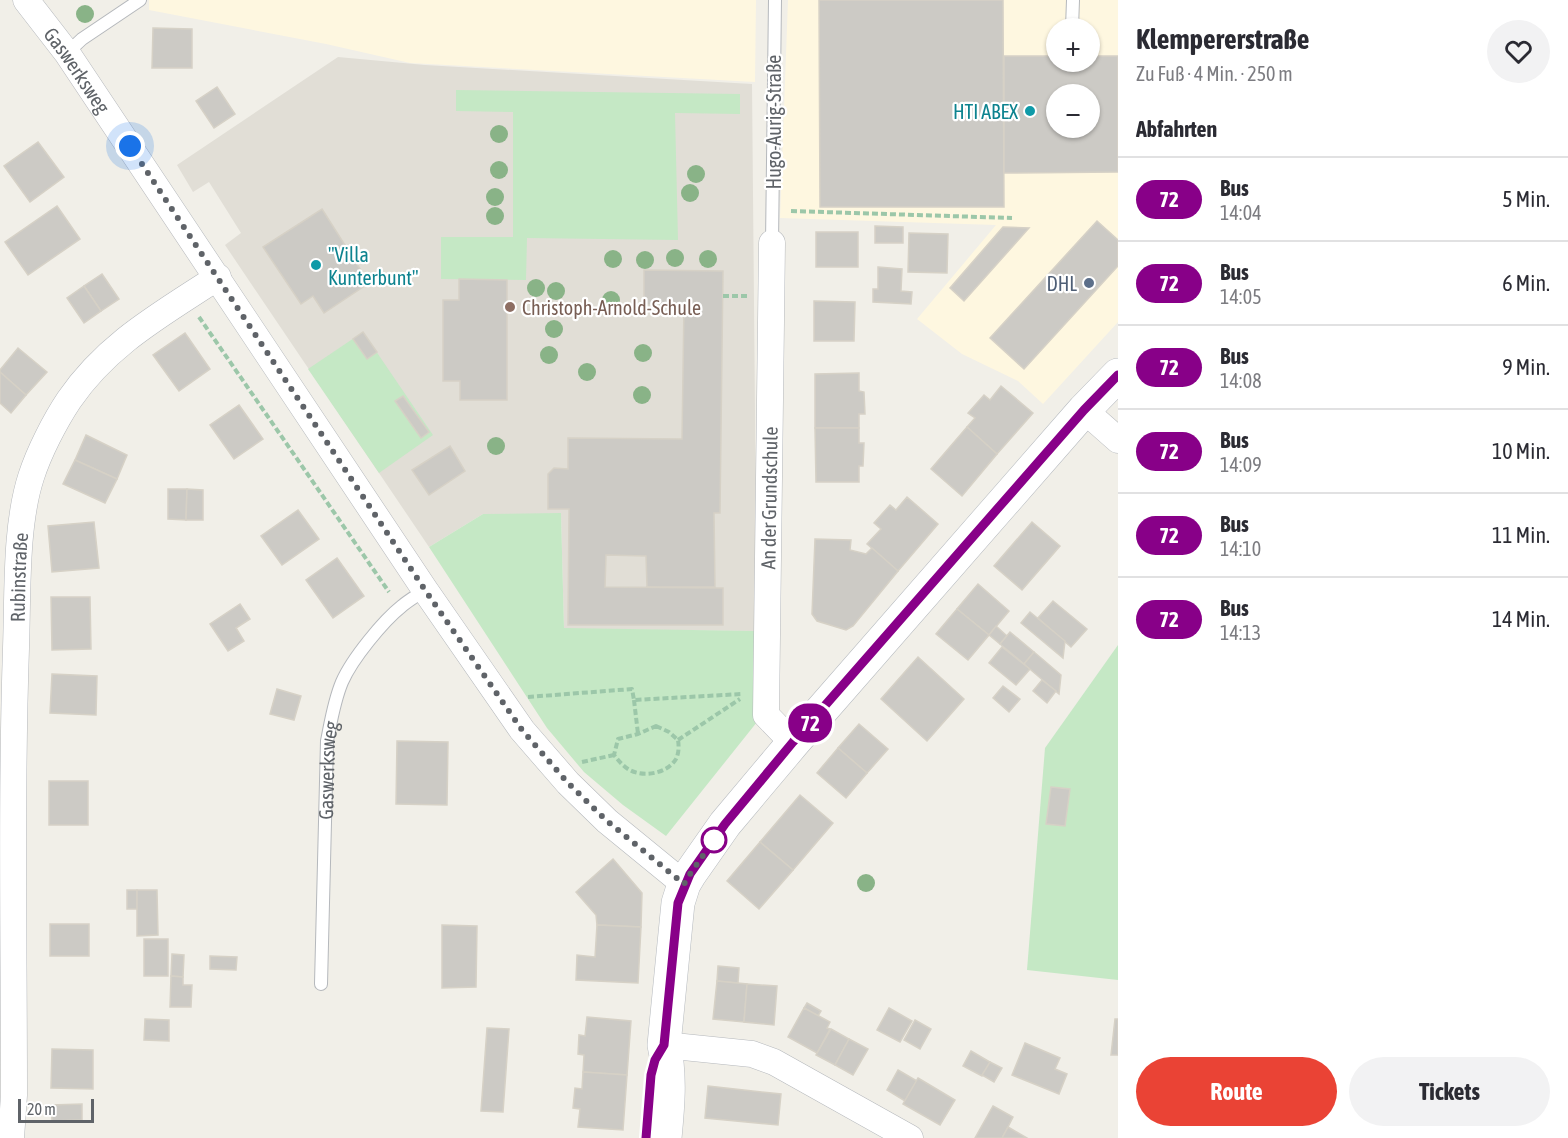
<!DOCTYPE html>
<html lang="de">
<head>
<meta charset="utf-8">
<style>
  :root { --surface:#fff; --page:#f2f2f3; --text:#2b2b33; --muted:#7c7c81; --line:#e1e1e2; --accent:#ea4335 }
  body { margin:0; font-family:"Asap Condensed",sans-serif; background:var(--page); color:var(--text); height:100vh; display:flex; flex-direction:column; font-size:22px; white-space:nowrap }
  * { box-sizing:border-box; margin:0 }
  p { font-size:20px; color:var(--muted) }
  .icon { flex:none; width:33px; height:33px; fill:none; stroke:currentColor; stroke-width:2; stroke-linecap:round; stroke-linejoin:round }
  .map { position:relative; flex:1; overflow:hidden }
  .details { display:flex; flex-direction:column; background:var(--surface); width:450px }
  .details>* { flex:none }
  .badge { padding:0 12px; border-radius:20px; font-size:21px; line-height:39px }
  .fabs { position:absolute; left:1046px; top:18px; display:grid; gap:12px }
  .fabs a { display:grid; place-items:center; width:54px; height:54px; border-radius:50%; background:var(--surface); box-shadow:0 2px 4px #0004; font-size:30px }
  .scale { position:absolute; left:18px; bottom:15px; width:76px; box-sizing:border-box; padding-left:6px; border:3px solid #5f6368; border-top:0; font-size:16px; line-height:21px; white-space:nowrap; color:#5f6368; -webkit-text-stroke:4px #fff; paint-order:stroke }
  .you { position:absolute; width:30px; height:30px; margin:-15px; border:4px solid #fff; border-radius:50%; background:#1a73e8; box-shadow:0 0 0 9px #1a73e833 }
  .map>.badge { position:absolute; translate:-50% -50%; box-shadow:0 0 0 3px #fff }
  h2 { padding:0 18px; font-size:22px; line-height:54px }
  .round { display:grid; place-items:center; flex:none; width:63px; height:63px; border-radius:32px; background:var(--page) }
  .headline { display:flex; align-items:center; justify-content:space-between; height:102px; padding:0 18px }
  h1 { font-size:28px; font-weight:700; line-height:45px }
  .button { display:flex; gap:12px; margin-top:auto; padding:12px 18px }
  .button a { flex:1; height:69px; border-radius:36px; background:var(--accent); color:#fff; font-size:24px; font-weight:700; line-height:69px; text-align:center }
  .button a+a { background:var(--page); color:var(--text) }
  ul { padding:0; list-style:none }
  li { display:flex; align-items:center; gap:18px; height:84px; padding:0 18px; border-top:2px solid var(--line) }
  li div { flex:1 }
  li b { display:block; font-size:22px }
  li em { font-style:normal }
  li .badge { min-width:66px; font-weight:700; text-align:center }
  main { display:flex; flex:1; min-height:0 }
  .map>svg:first-child { display:block }
  .commercial { fill:#fef7e0; fill-rule:evenodd }
  .education { fill:#e1ded6 }
  .green { fill:#c5e8c5 }
  .building { fill:#cccac5; stroke:#d6d1c6; stroke-width:1.5; fill-rule:evenodd }
  .lines { fill:none; stroke-linecap:round; stroke-linejoin:round }
  .lane-casing { stroke:#b5b8bc; stroke-width:14 }
  .street-casing { stroke:#b5b8bc; stroke-width:27 }
  .secondary-casing { stroke:#b6babf; stroke-width:34 }
  .path { stroke:#9cc7a9; stroke-width:4; stroke-dasharray:6 3; stroke-linecap:butt }
  .lane { stroke:#fff; stroke-width:12 }
  .street { stroke:#fff; stroke-width:26 }
  .secondary { stroke:#fff; stroke-width:33 }
  .tree { fill:#89b387 }
  .line-casing { stroke:#fff; stroke-width:14 }
  .line { stroke:#808; stroke-width:9 }
  .walk { stroke:#5f6368; stroke-width:6; stroke-dasharray:0 10.8 }
  .culture-dot { fill:#0f9aa8; stroke:#fff; stroke-width:2 }
  .service-dot { fill:#5c6f8a; stroke:#fff; stroke-width:2 }
  .education-dot { fill:#8d6e63; stroke:#fff; stroke-width:2 }
  .stop-dot { fill:#fff; stroke:#808; stroke-width:3 }
  .labels { text-anchor:middle; dominant-baseline:central; stroke-width:4.5; stroke-linejoin:round; paint-order:stroke }
  .street-label { font-size:20px; fill:#5f6368; stroke:#fff }
  .culture-label { font-size:20px; fill:#0d838f; stroke:#fff; text-anchor:end }
  .service-label { font-size:20px; fill:#4e5e75; stroke:#fff; text-anchor:end }
  .education-label { font-size:20px; fill:#785e54; stroke:#fff; text-anchor:start }
</style>
</head>
<body>
<main>
<div class="map">
<svg width="1118" height="1138" viewBox="0 0 1118 1138">
  <rect width="100%" height="100%" fill="#f1efe8"/>
  <g class="commercial">
    <polygon points="149,0 756,0 755,82 410,63 326,44 149,10"/>
    <path d="M788,0H1118V322L1043,404L1018,381L962,354L917,319L996,225L780,218ZM1056,28H1089V62H1056ZM1056,94H1089V128H1056Z"/>
  </g>
  <polygon class="education" points="338,57 425,65 752,84 757,631 564,629 561,514 483,514 429,547 225,245 241,233 209,182 193,192 177,165"/>
  <g class="green">
    <polygon points="456,90 740,94 740,114 675,113 678,240 527,238 526,280 441,279 441,237 513,237 513,112 456,111"/>
    <polygon points="363,332 433,435 379,473 308,369"/>
    <polygon points="561,513 564,628 757,631 757,722 666,836 623,805 584,772 547,728 429,547 483,514"/>
    <polygon points="1118,645 1118,980 1027,970 1045,748"/>
  </g>
  <g class="building">
    <polygon points="819,0 1003,0 1004,207 820,207"/>
    <polygon points="153,28 192,29 192,68 152,68"/>
    <path d="M1004,56H1056V62H1089V56H1118V172L1004,173ZM1056,94H1089V128H1056Z"/>
    <polygon points="217,87 235,114 214,128 196,101"/>
    <polygon points="38,142 64,177 30,202 4,166"/>
    <polygon points="57,206 80,239 28,275 5,242"/>
    <polygon points="322,209 369,283 324,313 313,296 301,304 263,247"/>
    <polygon points="1097,221 1118,240 1118,266 1024,369 990,338"/>
    <polygon points="875,226 903,227 903,243 875,243"/>
    <polygon points="1003,227 1029,228 964,301 950,288"/>
    <rect x="816" y="232" width="42" height="35"/>
    <polygon points="909,233 948,234 947,273 908,272"/>
    <polygon points="878,267 902,269 901,291 912,292 911,304 873,302 873,289 878,289"/>
    <polygon points="644,270 723,271 720,513 714,513 715,587 647,587 646,556 606,555 605,587 723,588 723,625 568,625 569,509 548,509 548,474 554,468 568,469 568,438 682,439 684,304 644,305"/>
    <polygon points="102,274 119,299 101,311 84,286"/>
    <polygon points="459,279 507,280 507,400 460,400 460,381 443,381 443,300 459,300"/>
    <polygon points="84,286 101,311 84,323 67,298"/>
    <polygon points="814,301 855,302 854,341 814,341"/>
    <polygon points="363,332 377,352 367,359 353,339"/>
    <polygon points="185,333 210,369 179,391 153,355"/>
    <polygon points="18,348 47,372 26,395 0,372 0,370"/>
    <polygon points="0,372 26,395 11,413 0,403"/>
    <polygon points="859,373 859,391 864,392 865,414 859,414 859,428 815,428 815,374"/>
    <polygon points="1001,386 1033,413 997,454 967,427 975,418 968,413 984,395 990,400"/>
    <polygon points="403,396 429,432 421,438 395,401"/>
    <polygon points="239,405 263,439 234,459 210,425"/>
    <polygon points="967,427 997,454 962,496 931,469"/>
    <polygon points="815,428 859,428 859,443 864,443 863,466 859,466 859,482 816,482"/>
    <polygon points="86,435 127,455 117,479 75,460"/>
    <polygon points="450,446 465,471 429,495 412,470"/>
    <polygon points="75,460 117,479 105,503 63,484"/>
    <polygon points="168,489 187,489 186,520 168,519"/>
    <polygon points="187,489 203,490 203,520 186,520"/>
    <polygon points="907,497 938,524 898,571 867,544 881,529 874,523 890,505 896,510"/>
    <polygon points="298,510 319,539 282,565 261,536"/>
    <polygon points="94,522 99,568 52,572 48,526"/>
    <polygon points="1032,522 1060,546 1022,590 994,566"/>
    <polygon points="815,539 851,540 850,550 866,554 872,548 898,571 853,626 846,630 817,621 812,614"/>
    <polygon points="337,558 364,596 333,618 306,580"/>
    <polygon points="978,584 1009,611 989,635 957,609"/>
    <polygon points="51,597 90,597 91,649 52,650"/>
    <polygon points="1053,601 1087,629 1071,647 1038,618"/>
    <polygon points="240,604 250,619 236,628 244,641 228,651 210,624"/>
    <polygon points="957,609 989,635 968,660 936,634"/>
    <polygon points="1030,612 1065,641 1063,658 1021,623"/>
    <polygon points="996,626 1007,636 1000,644 989,635"/>
    <polygon points="1010,632 1034,652 1024,664 1000,644"/>
    <polygon points="1002,647 1030,669 1016,685 989,663"/>
    <polygon points="1034,652 1061,675 1059,694 1024,664"/>
    <polygon points="918,657 964,699 927,741 881,699"/>
    <polygon points="52,674 97,676 96,715 50,713"/>
    <polygon points="1042,680 1056,691 1047,703 1033,691"/>
    <polygon points="1003,686 1020,699 1009,712 993,698"/>
    <polygon points="277,689 301,696 294,720 270,714"/>
    <polygon points="859,724 888,749 867,773 838,748"/>
    <polygon points="397,741 448,742 447,805 396,804"/>
    <polygon points="838,748 867,773 846,798 817,773"/>
    <rect x="49" y="781" width="39" height="44"/>
    <polygon points="1051,787 1070,789 1065,826 1046,824"/>
    <polygon points="800,795 833,823 793,870 760,842"/>
    <polygon points="760,842 793,870 759,909 727,881"/>
    <polygon points="613,859 642,893 641,927 597,925 596,915 576,892"/>
    <rect x="127" y="890" width="10" height="19"/>
    <polygon points="137,890 157,890 158,935 137,936"/>
    <rect x="50" y="924" width="39" height="32"/>
    <polygon points="442,925 477,926 476,987 442,988"/>
    <polygon points="597,925 641,927 638,983 576,980 577,955 595,957"/>
    <rect x="144" y="939" width="24" height="37"/>
    <polygon points="172,954 184,955 183,977 171,976"/>
    <polygon points="210,956 237,957 236,970 210,969"/>
    <polygon points="718,966 739,968 738,983 717,981"/>
    <polygon points="171,976 183,977 183,985 192,985 191,1007 170,1007"/>
    <polygon points="717,981 747,984 744,1022 713,1019"/>
    <polygon points="747,984 777,986 774,1025 744,1022"/>
    <polygon points="807,1003 821,1011 818,1016 804,1008"/>
    <polygon points="804,1008 830,1022 827,1028 830,1029 817,1053 788,1037"/>
    <polygon points="889,1008 912,1021 900,1042 877,1030"/>
    <polygon points="587,1017 631,1021 627,1075 583,1072 584,1055 578,1054 579,1035 585,1036"/>
    <polygon points="145,1019 169,1020 169,1041 144,1040"/>
    <polygon points="1115,1019 1118,1019 1118,1055 1111,1055"/>
    <polygon points="915,1020 931,1029 920,1049 904,1040"/>
    <polygon points="487,1028 509,1029 503,1112 481,1111"/>
    <polygon points="831,1029 849,1039 835,1065 816,1055"/>
    <polygon points="849,1039 868,1049 853,1075 835,1065"/>
    <polygon points="1025,1043 1060,1058 1055,1069 1067,1074 1059,1094 1012,1075"/>
    <polygon points="52,1049 93,1050 93,1089 51,1088"/>
    <polygon points="971,1051 990,1062 982,1076 963,1066"/>
    <polygon points="990,1062 1002,1068 994,1082 982,1075"/>
    <polygon points="898,1070 917,1081 905,1101 887,1090"/>
    <polygon points="583,1072 627,1075 623,1130 578,1127 580,1109 573,1108 575,1088 582,1089"/>
    <polygon points="918,1078 955,1100 940,1125 903,1104"/>
    <polygon points="708,1086 781,1094 778,1125 705,1118"/>
    <polygon points="82,1104 82,1120 52,1121 51,1105"/>
    <polygon points="993,1106 1013,1117 1008,1127 1002,1138 975,1138"/>
    <polygon points="1008,1127 1027,1138 1002,1138"/>
  </g>
  <g class="lines">
    <g class="lane-casing">
      <g id="lane">
        <polyline points="1072,28 1073,0"/>
        <polyline points="67,53 82,39 140,0"/>
        <polyline points="772,243 775,0"/>
        <path id="s1" d="M321,984L327,741C331,721 334,701 342,682C352,659 383,621 402,606C409,600 418,595 425,590"/>
      </g>
    </g>
    <g class="street-casing">
      <g id="street">
        <path id="s2" d="M26,0L67,53L425,590L522,730L568,783L607,821L684,884"/>
        <polyline points="772,243 766,715 793,743"/>
        <polyline points="1084,410 1118,440"/>
        <polyline points="664,1045 752,1054 774,1062 910,1138"/>
        <path id="s3" d="M11,1138L14,1095C14,946 11,797 16,648C18,594 15,527 31,477C39,452 55,421 69,400C108,343 162,314 218,277"/>
      </g>
    </g>
    <g class="secondary-casing">
      <path id="secondary" d="M665,1138C668,1107 671,1075 664,1045L678,903L684,884L690,874L725,824L793,743L1084,410L1118,375"/>
    </g>
    <g class="path">
      <polyline points="791,211 1012,218"/>
      <polyline points="723,296 747,296"/>
      <polyline points="199,317 389,592"/>
      <polyline points="528,697 632,689 634,700 742,694"/>
      <polyline points="634,700 638,734"/>
      <path d="M656,726L669,732L678,740C679,746 679,753 676,759C667,774 642,778 628,769C622,765 618,760 614,755L618,739L638,734Z"/>
      <polyline points="678,740 740,699"/>
      <polyline points="582,762 614,755"/>
    </g>
    <use href="#lane" class="lane"/>
    <use href="#street" class="street"/>
    <use href="#secondary" class="secondary"/>
  </g>
  <g class="tree">
    <circle cx="85" cy="14" r="9"/>
    <circle cx="499" cy="134" r="9"/>
    <circle cx="499" cy="170" r="9"/>
    <circle cx="696" cy="174" r="9"/>
    <circle cx="690" cy="193" r="9"/>
    <circle cx="495" cy="197" r="9"/>
    <circle cx="495" cy="216" r="9"/>
    <circle cx="675" cy="258" r="9"/>
    <circle cx="613" cy="259" r="9"/>
    <circle cx="708" cy="259" r="9"/>
    <circle cx="645" cy="260" r="9"/>
    <circle cx="536" cy="288" r="9"/>
    <circle cx="556" cy="291" r="9"/>
    <circle cx="611" cy="300" r="9"/>
    <circle cx="554" cy="329" r="9"/>
    <circle cx="643" cy="353" r="9"/>
    <circle cx="549" cy="355" r="9"/>
    <circle cx="587" cy="372" r="9"/>
    <circle cx="642" cy="395" r="9"/>
    <circle cx="496" cy="446" r="9"/>
    <circle cx="866" cy="883" r="9"/>
  </g>
  <g class="lines">
    <g class="line-casing">
      <polyline id="line" points="646,1138 651,1075 655,1060 664,1045 678,903 690,874 725,824 793,742 1084,410 1118,375"/>
    </g>
    <use href="#line" class="line"/>
    <polyline class="walk" points="130,146 425,590 522,730 568,783 607,821 684,884 690,874 714,840"/>
  </g>
  <g class="culture-dot">
    <circle cx="1030" cy="111" r="6"/>
    <circle cx="316" cy="265" r="6"/>
  </g>
  <circle class="service-dot" cx="1089" cy="283" r="6"/>
  <circle class="education-dot" cx="510" cy="307" r="6"/>
  <circle class="stop-dot" cx="714" cy="840" r="12"/>
  <g class="labels">
    <g class="street-label">
      <text stroke="none"><textPath href="#s2" startOffset="87">Gaswerksweg</textPath></text>
      <text transform="translate(773 122) rotate(-90)">Hugo-Aurig-Straße</text>
      <text transform="translate(769 498) rotate(-89)">An der Grundschule</text>
      <text stroke="none"><textPath href="#s3" startOffset="561">Rubinstraße</textPath></text>
      <text stroke="none"><textPath href="#s1" startOffset="214">Gaswerksweg</textPath></text>
    </g>
    <g class="culture-label">
      <text x="1018" y="111">HTI ABEX</text>
      <text x="328" y="254" text-anchor="start">"Villa<tspan x="328" dy="23">Kunterbunt"</tspan></text>
    </g>
    <g class="service-label">
      <text x="1077" y="283">DHL</text>
    </g>
    <g class="education-label">
      <text x="522" y="307">Christoph-Arnold-Schule</text>
    </g>
  </g>
</svg>
<div class="fabs">
<a>+</a>
<a>−</a>
</div>
<div class="scale">20 m</div>
<div class="you" style="left:130px;top:146px"></div>
<b class="badge" style="left:810px;top:723px;background:#808;color:#fff">72</b>
</div>
<section class="details">
<div class="headline"><div><h1>Klempererstraße</h1><p>Zu Fuß · 4 Min. · 250 m</p></div><a class="round"><svg class="icon" aria-label="heart" viewBox="0 0 24 24"><path d="M12 20l-8-8c-3-5 5-10 8-4 3-6 11-1 8 4z"/></svg></a></div>
<h2>Abfahrten</h2>
<ul>
<li><span class="badge" style="background:#808;color:#fff">72</span><div><b>Bus</b><p>14:04</p></div><em>5 Min.</em></li>
<li><span class="badge" style="background:#808;color:#fff">72</span><div><b>Bus</b><p>14:05</p></div><em>6 Min.</em></li>
<li><span class="badge" style="background:#808;color:#fff">72</span><div><b>Bus</b><p>14:08</p></div><em>9 Min.</em></li>
<li><span class="badge" style="background:#808;color:#fff">72</span><div><b>Bus</b><p>14:09</p></div><em>10 Min.</em></li>
<li><span class="badge" style="background:#808;color:#fff">72</span><div><b>Bus</b><p>14:10</p></div><em>11 Min.</em></li>
<li><span class="badge" style="background:#808;color:#fff">72</span><div><b>Bus</b><p>14:13</p></div><em>14 Min.</em></li>
</ul>
<div class="button"><a>Route</a><a>Tickets</a></div>
</section>
</main>
</body>
</html>
